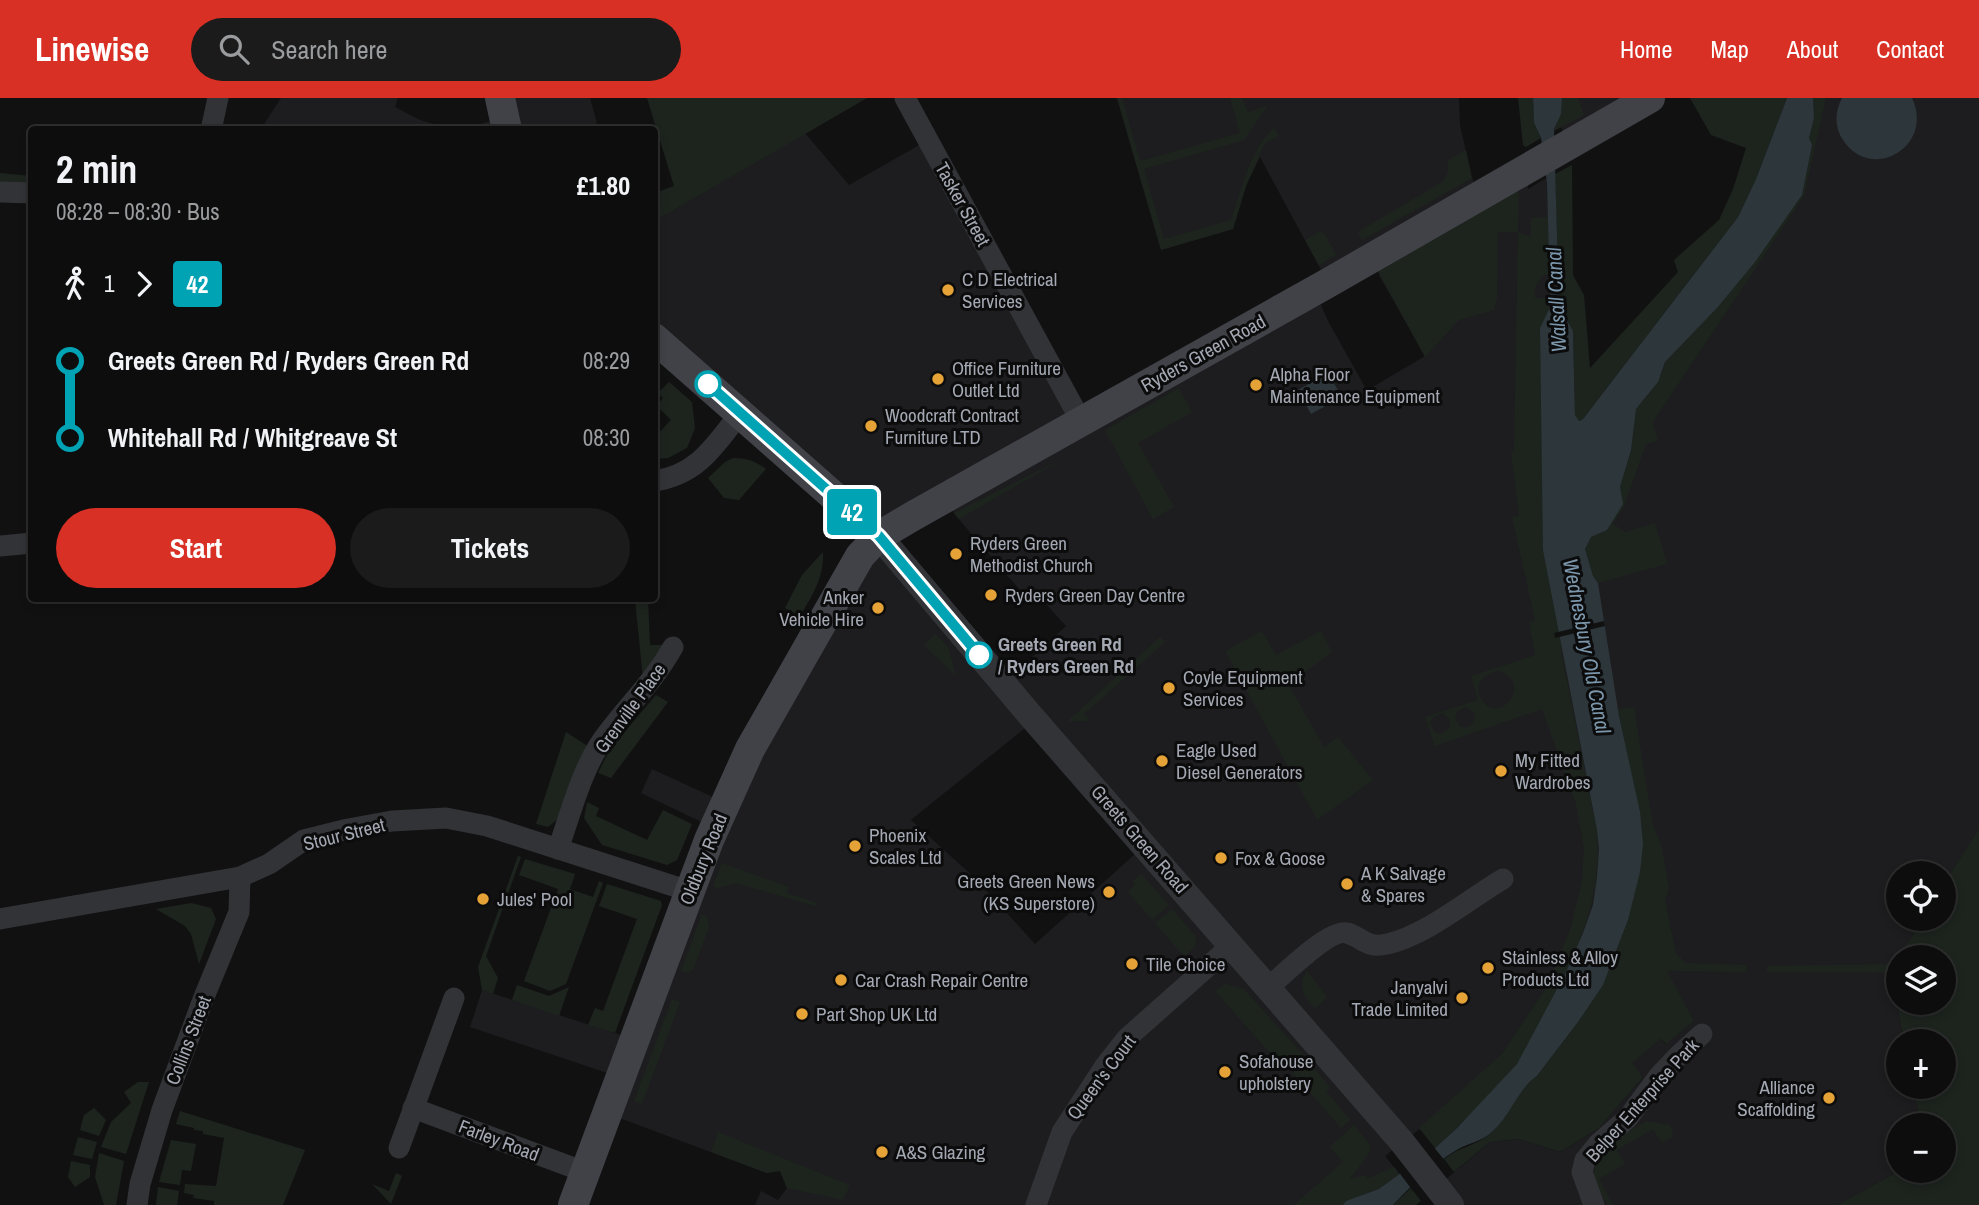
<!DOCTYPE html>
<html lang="en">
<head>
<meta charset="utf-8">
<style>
  :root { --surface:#0d0d0e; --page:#1b1b1c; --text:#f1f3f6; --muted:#9a9c9e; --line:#2d2d2e; --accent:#d93025 }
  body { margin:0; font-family:"Archivo Narrow",sans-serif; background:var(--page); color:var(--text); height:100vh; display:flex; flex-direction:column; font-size:26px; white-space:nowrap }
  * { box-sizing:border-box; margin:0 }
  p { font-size:23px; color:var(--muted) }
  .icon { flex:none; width:38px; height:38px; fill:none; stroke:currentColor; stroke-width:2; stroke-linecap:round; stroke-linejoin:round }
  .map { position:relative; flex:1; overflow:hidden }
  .panel { position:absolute; left:28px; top:28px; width:630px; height:476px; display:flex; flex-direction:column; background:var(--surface); border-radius:7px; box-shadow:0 4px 10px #0003,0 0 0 2px var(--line) }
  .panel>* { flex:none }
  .badge { padding:0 14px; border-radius:5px; font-size:24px; line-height:46px }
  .controls { position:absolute; left:1886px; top:763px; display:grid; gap:14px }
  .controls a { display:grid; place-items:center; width:70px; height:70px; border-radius:50%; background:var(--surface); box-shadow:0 4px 10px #0003,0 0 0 2px var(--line); font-size:35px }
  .map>.badge { position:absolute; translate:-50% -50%; box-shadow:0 0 0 4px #fff }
  .legs { display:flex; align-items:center; gap:10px; height:77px; padding:0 28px; font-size:23px }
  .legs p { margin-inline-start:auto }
  .overview { display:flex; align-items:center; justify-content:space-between; height:119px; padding:0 28px }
  h1 { font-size:38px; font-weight:700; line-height:52px }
  .cta { display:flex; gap:14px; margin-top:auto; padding:14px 28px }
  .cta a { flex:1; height:80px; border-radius:42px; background:var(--accent); color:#fff; font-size:28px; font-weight:700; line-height:80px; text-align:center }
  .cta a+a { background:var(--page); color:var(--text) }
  ul { padding:0 28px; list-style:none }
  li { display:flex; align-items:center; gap:24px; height:77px; font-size:26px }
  li i { display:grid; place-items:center; width:10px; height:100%; margin:0 9px; background:currentColor }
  li i::after { content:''; width:18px; height:18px; margin:-9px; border:5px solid; border-radius:50%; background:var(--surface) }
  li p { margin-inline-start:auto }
  li:first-child i { background:linear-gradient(#0000 50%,currentColor 0) }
  li:last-child i { background:linear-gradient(currentColor 50%,#0000 0) }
  header { display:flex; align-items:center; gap:42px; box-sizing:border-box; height:98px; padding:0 35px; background:var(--accent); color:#fff }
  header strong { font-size:33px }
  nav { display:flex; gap:38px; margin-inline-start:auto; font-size:24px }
  .search { width:490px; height:63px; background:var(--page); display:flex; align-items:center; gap:18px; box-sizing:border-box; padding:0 24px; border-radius:38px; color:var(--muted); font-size:26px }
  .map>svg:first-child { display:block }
  .built { fill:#1d1d1f; fill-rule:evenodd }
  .green { fill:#1d241e; fill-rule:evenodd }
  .water { fill:#2d363b }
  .pier { fill:#111112 }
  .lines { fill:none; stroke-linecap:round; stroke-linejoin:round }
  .minor { stroke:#323337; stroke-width:21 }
  .tertiary { stroke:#323337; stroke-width:26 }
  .secondary { stroke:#404247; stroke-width:30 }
  .line-1-casing { stroke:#fff; stroke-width:16 }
  .line-1 { stroke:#00a3b4; stroke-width:10 }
  .poi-dot { fill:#e4a237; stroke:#0c0c0d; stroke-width:2.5 }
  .stop-1-dot { fill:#fff; stroke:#00a3b4; stroke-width:3.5 }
  .labels { text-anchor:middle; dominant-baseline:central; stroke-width:6; stroke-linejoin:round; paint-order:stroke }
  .street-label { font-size:19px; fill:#a3a8b2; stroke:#0c0c0d }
  .poi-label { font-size:19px; fill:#a3a8b2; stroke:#0c0c0d; text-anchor:start }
  .stop-label { font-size:19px; font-weight:bold; fill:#a3a8b2; stroke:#0c0c0d; text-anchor:start }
  .water-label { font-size:21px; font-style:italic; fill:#7c97ab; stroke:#0c0c0d }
</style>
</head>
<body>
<header>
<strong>Linewise</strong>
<div class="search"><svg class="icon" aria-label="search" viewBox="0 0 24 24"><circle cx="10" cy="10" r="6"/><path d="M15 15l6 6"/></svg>Search here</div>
<nav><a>Home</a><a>Map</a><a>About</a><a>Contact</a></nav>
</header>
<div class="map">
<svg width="1979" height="1107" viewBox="0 0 1979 1107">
  <rect width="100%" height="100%" fill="#111112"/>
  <g class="built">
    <polygon points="281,0 398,0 395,9 420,22 441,28 453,26 455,31 261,31"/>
    <polygon points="500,0 590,0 597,25 578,32 459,32 504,19"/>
    <path d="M1117,0H1459L1460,27L1472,80L1480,97L1527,70L1528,91L1550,78L1569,402L1760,119L1797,0H1979V730L1944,787V775H1899V821H1923L1891,874L1904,943H1899V989H1913L1921,1027H1899V1073L1837,1107H1451L1438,1088L1490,1044L1519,1041L1560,1054L1599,1030L1643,979L1631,965L1661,941L1665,946L1694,923L1566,917L1385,1058L1404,1081L1368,1107H755L761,1093L778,1102L787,1090L780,1073L767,1075L606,1015L619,979L470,929L482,892L633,941L714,730L641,695L652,671L726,705L879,438L655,240V123L805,35L849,87L928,42L1081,323L1315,193L1328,223L1365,289L1371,290L1425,258L1380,179L1373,160L1328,185L1260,59L1246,88L1233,131L1161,152ZM944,400L956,418L1026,499L1034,493L1066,528L1004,585L879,438ZM1035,622L1145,747L1035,846L976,781L911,722Z"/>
    <polygon points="1548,0 1650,0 1561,51 1562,29 1550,35"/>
  </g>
  <g class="green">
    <polygon points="647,0 867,0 655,123 655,95 674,88"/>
    <path d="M1117,0H1122L1140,63L1240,35L1230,0H1242L1248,15L1268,7L1244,42L1144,71L1164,141L1231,122C1242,89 1249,55 1274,29L1279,38L1265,45L1246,88L1233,131L1161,152Z"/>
    <polygon points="1518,0 1533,0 1534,25 1541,40 1526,49 1523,47"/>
    <polygon points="1562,0 1578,0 1584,17 1554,33 1561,15"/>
    <polygon points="1690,0 1787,0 1756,81 1738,119 1583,321 1578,323 1575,317 1573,233 1559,207 1555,76 1572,67 1573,177 1584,197 1590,270 1678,174 1674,162 1719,122 1733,91 1746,50 1711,37"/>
    <polygon points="1813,0 1826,0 1804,98 1656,319 1653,326 1658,343 1646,346 1624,408 1613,426 1625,434 1655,425 1667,466 1598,485 1593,478 1585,451 1591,439 1607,432 1622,406 1620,389 1631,352 1636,311 1651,293 1663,273 1665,264 1717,210 1802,97 1812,47 1809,40 1814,20"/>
    <polygon points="1466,52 1472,80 1362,142 1358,134 1442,84 1448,75 1448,62"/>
    <polygon points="0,75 31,78 31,88 0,84"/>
    <path d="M1513,89L1519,93L1518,134L1531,139V120L1548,119L1549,176C1538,178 1534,189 1535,200H1550L1551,207L1540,230L1542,317L1562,558L1597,732C1603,802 1577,854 1545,914C1536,931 1529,950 1517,966C1495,995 1462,1025 1435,1050L1419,1030L1502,956L1546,890L1571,829L1582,782L1584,750L1576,706L1542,611L1435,648L1425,619L1478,602L1471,578L1535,557L1529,524L1535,522L1512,419L1519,418L1511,354L1514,352L1518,134H1498L1497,200L1494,212L1459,222L1425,259L1378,173ZM1498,573C1536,583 1499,630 1481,601C1473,587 1484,575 1498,573ZM1466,609L1474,615C1477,625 1468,633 1459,628L1455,619L1457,613ZM1442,615C1449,618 1452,624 1449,631L1441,636L1434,634L1430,625L1433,619Z"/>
    <polygon points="1319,134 1324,135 1336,157 1319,167 1305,142"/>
    <polygon points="669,284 692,304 695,330 687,350 668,360 655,361 655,339 671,322 657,308 663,300 658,295"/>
    <polygon points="1179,290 1192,314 1138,345 1174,409 1153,421 1105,332"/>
    <polygon points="1066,359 959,421 954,415"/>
    <path d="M733,360C747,360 755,363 766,371L739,402L724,400L708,380L725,364Z"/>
    <path d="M823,454C824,480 813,496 800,518L785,510L802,477Z"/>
    <polygon points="635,501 648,501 650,547 664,547 643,581"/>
    <polygon points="1262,533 1276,557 1321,533 1332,554 1288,586 1324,649 1338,639 1373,682 1317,722 1225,553"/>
    <polygon points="935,536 948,549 956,578 924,547"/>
    <polygon points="1160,539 1165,544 1084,616 1090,623 1068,623"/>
    <polygon points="656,597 668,604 611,680 598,675 610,651"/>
    <path d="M1634,609L1653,728L1661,745L1669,790L1665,803L1676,855L1685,865L1746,867V874L1667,873L1694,923L1666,946L1661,941L1632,965L1643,979L1599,1030L1560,1054L1519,1041L1490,1044L1454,1074L1444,1061C1459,1049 1479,1047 1492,1034C1510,1017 1517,992 1537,978L1578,924L1603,887L1628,823L1642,731L1618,611Z"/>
    <polygon points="566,634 589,649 557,722 548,729 536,726"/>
    <polygon points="587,704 599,710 596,718 647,742 663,712 692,726 677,762 667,767 602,747 584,720"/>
    <polygon points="1979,730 1979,1107 1837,1107 1899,1073 1944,1073 1944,1027 1921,1027 1913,989 1944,989 1944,943 1904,943 1891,874 1767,874 1767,868 1895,866 1899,860 1899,905 1944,905 1944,859 1899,859 1923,821 1944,821 1944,786"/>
    <polygon points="518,758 521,759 486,858 498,880 493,896 482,892 478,869"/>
    <polygon points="525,761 575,776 570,791 593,799 599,783 603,785 566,886 550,893 524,883 558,791 519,777"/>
    <polygon points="722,765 789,789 787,795 817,805 815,808 735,785 718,790 713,788"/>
    <polygon points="1141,776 1169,807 1152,822 1128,794 1135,786 1133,783"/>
    <polygon points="607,786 661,803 662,807 615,935 588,927 595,910 603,913 637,821 599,808"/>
    <polygon points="191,805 211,810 216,821 199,866 191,836 185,828 156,811"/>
    <polygon points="1172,811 1196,839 1195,849 1184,858 1155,825"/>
    <polygon points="702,816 707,819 709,829 693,872 687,875 681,873"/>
    <path d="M1307,873L1327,899L1315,911C1304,899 1297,887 1307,873Z"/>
    <polygon points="1225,886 1244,891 1304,958 1290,972 1286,968 1283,970 1215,893"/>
    <polygon points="517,887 549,898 569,889 559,918 512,902"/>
    <polygon points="672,901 680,904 642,1006 634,1003"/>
    <polygon points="1307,963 1330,989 1326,993 1350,1022 1341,1030 1293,975"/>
    <polygon points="138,984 149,984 126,1056 101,1049 111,1024 131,1005 124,994"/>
    <polygon points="94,1010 106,1022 99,1038 80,1032 84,1017"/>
    <polygon points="180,1013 305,1052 283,1107 214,1107 214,1103 193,1100 194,1097 184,1095 185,1086 216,1088 224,1040 203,1036 203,1033 194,1032 194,1030 176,1026"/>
    <path d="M1646,1023L1670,1027L1673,1033L1672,1039L1662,1045L1653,1031L1617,1052L1625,1066L1599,1081L1613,1107H1608C1603,1098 1595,1087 1594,1077C1592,1057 1631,1031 1646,1023Z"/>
    <polygon points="1354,1027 1371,1048 1369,1055 1349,1082 1364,1077 1368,1080 1394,1069 1399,1076 1379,1091 1346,1103 1343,1107 1294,1107 1343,1064 1330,1049"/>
    <polygon points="718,1034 850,1087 843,1102 787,1090 780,1073 767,1075 711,1054"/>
    <polygon points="78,1039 97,1044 92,1061 73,1057"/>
    <polygon points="171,1042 196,1046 191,1073 182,1072 180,1087 159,1084"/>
    <polygon points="99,1055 124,1063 116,1107 104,1107 95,1079"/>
    <polygon points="71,1063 90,1067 90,1079 75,1089 68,1079"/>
    <polygon points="396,1075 402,1078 391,1106 372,1086 389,1093"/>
    <polygon points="158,1089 179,1093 177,1107 156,1107"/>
    <polygon points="1411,1090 1421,1103 1416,1107 1393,1107"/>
  </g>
  <g class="water">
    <path d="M1533,0H1562L1561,16L1554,31L1559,207L1573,233L1575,317L1579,323L1583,321L1738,119L1756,81L1787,0H1813L1814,20L1809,40L1812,47L1802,97L1755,164L1717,210L1665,264L1658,284L1636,311L1631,352L1620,389L1623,406L1607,432L1591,439L1585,451L1593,478L1598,485L1619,618L1640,714L1643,746L1640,774L1628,822L1603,887L1578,924L1537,978C1517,992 1511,1017 1493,1033C1482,1044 1467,1045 1455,1053C1433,1066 1410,1089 1393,1107H1343L1346,1103L1379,1091L1435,1050L1458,1029L1517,966L1565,876L1583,835L1593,807L1597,779L1599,751L1597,732L1543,452L1540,230L1551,207L1550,200L1547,85L1541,40L1534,25Z"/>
    <path d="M1842,0H1912C1935,49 1871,85 1843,42C1834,29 1835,13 1842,0Z"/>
    <polygon points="1328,275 1342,299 1311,316 1298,292"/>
  </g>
  <g class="pier">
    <polygon points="1604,523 1605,528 1555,540 1554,535"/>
    <polygon points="1432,1047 1446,1064 1413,1093 1398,1073"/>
  </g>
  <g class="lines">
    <g class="minor">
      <polyline points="905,0 1081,323"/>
      <polyline points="211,32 218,0"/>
      <polyline points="0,94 32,95"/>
      <path d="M654,383C698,377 715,347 741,314"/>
      <polyline points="0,448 32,445"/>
      <path d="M558,751C571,715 581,672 604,640C627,608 653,585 673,549"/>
      <polyline points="0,821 240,779 269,766 304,742 348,731 392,723 446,720 487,728 689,793"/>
      <path d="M1269,889C1283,877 1330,830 1347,835C1362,839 1366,851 1387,846C1425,838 1469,801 1503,781"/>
      <polyline points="413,1010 585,1074"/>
      <polyline points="399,1050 454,900"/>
      <polyline points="137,1107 140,1086 162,1012 204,899 239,814 240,779"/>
      <polyline points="1036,1107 1062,1034 1105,968 1127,940 1232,847"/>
      <polyline points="1594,1107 1582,1074 1585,1062 1598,1046 1628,1020 1659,978 1678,958 1702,936"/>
    </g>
    <polyline class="tertiary" points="879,438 1030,617 1402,1044 1451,1107"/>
    <g class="secondary">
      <polyline points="500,0 507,32"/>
      <polyline points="654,240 879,438"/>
      <polyline points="573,1107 709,742 750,651 860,458 879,438 913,418 1328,185 1650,0"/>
    </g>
  </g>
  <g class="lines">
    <g class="line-1-casing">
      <polyline id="line-1" points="708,286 879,438 979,557"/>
    </g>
    <use href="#line-1" class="line-1"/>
  </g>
  <g class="poi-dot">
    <circle cx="948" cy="192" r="7"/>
    <circle cx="938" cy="281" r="7"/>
    <circle cx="1256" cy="287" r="7"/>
    <circle cx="871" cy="328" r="7"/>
    <circle cx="956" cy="456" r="7"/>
    <circle cx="991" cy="497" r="7"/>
    <circle cx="878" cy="510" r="7"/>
    <circle cx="1169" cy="590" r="7"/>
    <circle cx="1162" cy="663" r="7"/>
    <circle cx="1501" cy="673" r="7"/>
    <circle cx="855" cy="748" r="7"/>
    <circle cx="1221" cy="760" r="7"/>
    <circle cx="1347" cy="786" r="7"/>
    <circle cx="1109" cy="794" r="7"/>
    <circle cx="483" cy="801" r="7"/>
    <circle cx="1132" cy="866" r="7"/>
    <circle cx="1488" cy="870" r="7"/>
    <circle cx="841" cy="882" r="7"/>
    <circle cx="1462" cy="900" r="7"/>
    <circle cx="802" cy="916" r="7"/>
    <circle cx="1225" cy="974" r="7"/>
    <circle cx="1829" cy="1000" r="7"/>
    <circle cx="882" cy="1054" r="7"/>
  </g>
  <g class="stop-1-dot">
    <circle cx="708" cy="286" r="12"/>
    <circle cx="979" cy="557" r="12"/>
  </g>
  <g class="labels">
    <g class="street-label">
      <text transform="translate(963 106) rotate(61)">Tasker Street</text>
      <text transform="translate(1203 255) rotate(-29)">Ryders Green Road</text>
      <text transform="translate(630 610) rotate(-54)">Grenville Place</text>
      <text transform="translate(344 736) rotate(-14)">Stour Street</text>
      <text transform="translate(1140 741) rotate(49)">Greets Green Road</text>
      <text transform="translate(703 761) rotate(-68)">Oldbury Road</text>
      <text transform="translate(188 942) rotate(-69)">Collins Street</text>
      <text transform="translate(1101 979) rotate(-53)">Queen's Court</text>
      <text transform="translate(1642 1002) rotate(-48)">Belper Enterprise Park</text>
      <text transform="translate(499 1042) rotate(21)">Farley Road</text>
    </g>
    <g class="poi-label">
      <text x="962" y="181">C D Electrical<tspan x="962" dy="22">Services</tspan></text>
      <text x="952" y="270">Office Furniture<tspan x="952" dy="22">Outlet Ltd</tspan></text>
      <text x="1270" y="276">Alpha Floor<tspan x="1270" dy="22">Maintenance Equipment</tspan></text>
      <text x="885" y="317">Woodcraft Contract<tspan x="885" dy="22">Furniture LTD</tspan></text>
      <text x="970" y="445">Ryders Green<tspan x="970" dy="22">Methodist Church</tspan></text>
      <text x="1005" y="497">Ryders Green Day Centre</text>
      <text x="864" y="499" text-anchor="end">Anker<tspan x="864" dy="22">Vehicle Hire</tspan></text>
      <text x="1183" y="579">Coyle Equipment<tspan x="1183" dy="22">Services</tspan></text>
      <text x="1176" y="652">Eagle Used<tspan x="1176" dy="22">Diesel Generators</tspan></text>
      <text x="1515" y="662">My Fitted<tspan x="1515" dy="22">Wardrobes</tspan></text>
      <text x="869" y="737">Phoenix<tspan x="869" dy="22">Scales Ltd</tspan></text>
      <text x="1235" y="760">Fox &amp; Goose</text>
      <text x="1361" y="775">A K Salvage<tspan x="1361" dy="22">&amp; Spares</tspan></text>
      <text x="1095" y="783" text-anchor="end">Greets Green News<tspan x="1095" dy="22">(KS Superstore)</tspan></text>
      <text x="497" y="801">Jules' Pool</text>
      <text x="1502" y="859">Stainless &amp; Alloy<tspan x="1502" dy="22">Products Ltd</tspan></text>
      <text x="1146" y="866">Tile Choice</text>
      <text x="855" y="882">Car Crash Repair Centre</text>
      <text x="1448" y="889" text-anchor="end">Janyalvi<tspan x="1448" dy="22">Trade Limited</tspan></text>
      <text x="816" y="916">Part Shop UK Ltd</text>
      <text x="1239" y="963">Sofahouse<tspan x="1239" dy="22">upholstery</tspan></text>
      <text x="1815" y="989" text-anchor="end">Alliance<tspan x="1815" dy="22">Scaffolding</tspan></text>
      <text x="896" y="1054">A&amp;S Glazing</text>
    </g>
    <g class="stop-label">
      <text x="998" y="546">Greets Green Rd<tspan x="998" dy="22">/ Ryders Green Rd</tspan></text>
    </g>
    <g class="water-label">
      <text transform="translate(1556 202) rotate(-93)">Walsall Canal</text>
      <text transform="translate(1587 548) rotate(79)">Wednesbury Old Canal</text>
    </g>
  </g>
</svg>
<div class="controls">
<a><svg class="icon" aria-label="locate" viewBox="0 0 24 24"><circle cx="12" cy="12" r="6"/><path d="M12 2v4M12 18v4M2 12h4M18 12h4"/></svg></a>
<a><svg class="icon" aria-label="layers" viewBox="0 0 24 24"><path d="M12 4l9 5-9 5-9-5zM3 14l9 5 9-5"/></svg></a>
<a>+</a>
<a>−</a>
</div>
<b class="badge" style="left:852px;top:414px;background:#00a3b4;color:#fff">42</b>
<section class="panel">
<div class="overview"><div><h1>2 min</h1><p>08:28 – 08:30 · Bus</p></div><b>£1.80</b></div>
<div class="legs"><svg class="icon" aria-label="walk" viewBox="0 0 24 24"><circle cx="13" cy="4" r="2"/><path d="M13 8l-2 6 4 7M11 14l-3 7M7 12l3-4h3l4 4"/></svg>1<svg class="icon" aria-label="forward" viewBox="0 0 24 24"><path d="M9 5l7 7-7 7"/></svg><b class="badge" style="background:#00a3b4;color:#fff">42</b></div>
<ul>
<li><i style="color:#00a3b4"></i><b>Greets Green Rd / Ryders Green Rd</b><p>08:29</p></li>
<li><i style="color:#00a3b4"></i><b>Whitehall Rd / Whitgreave St</b><p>08:30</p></li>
</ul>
<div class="cta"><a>Start</a><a>Tickets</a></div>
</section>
</div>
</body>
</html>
